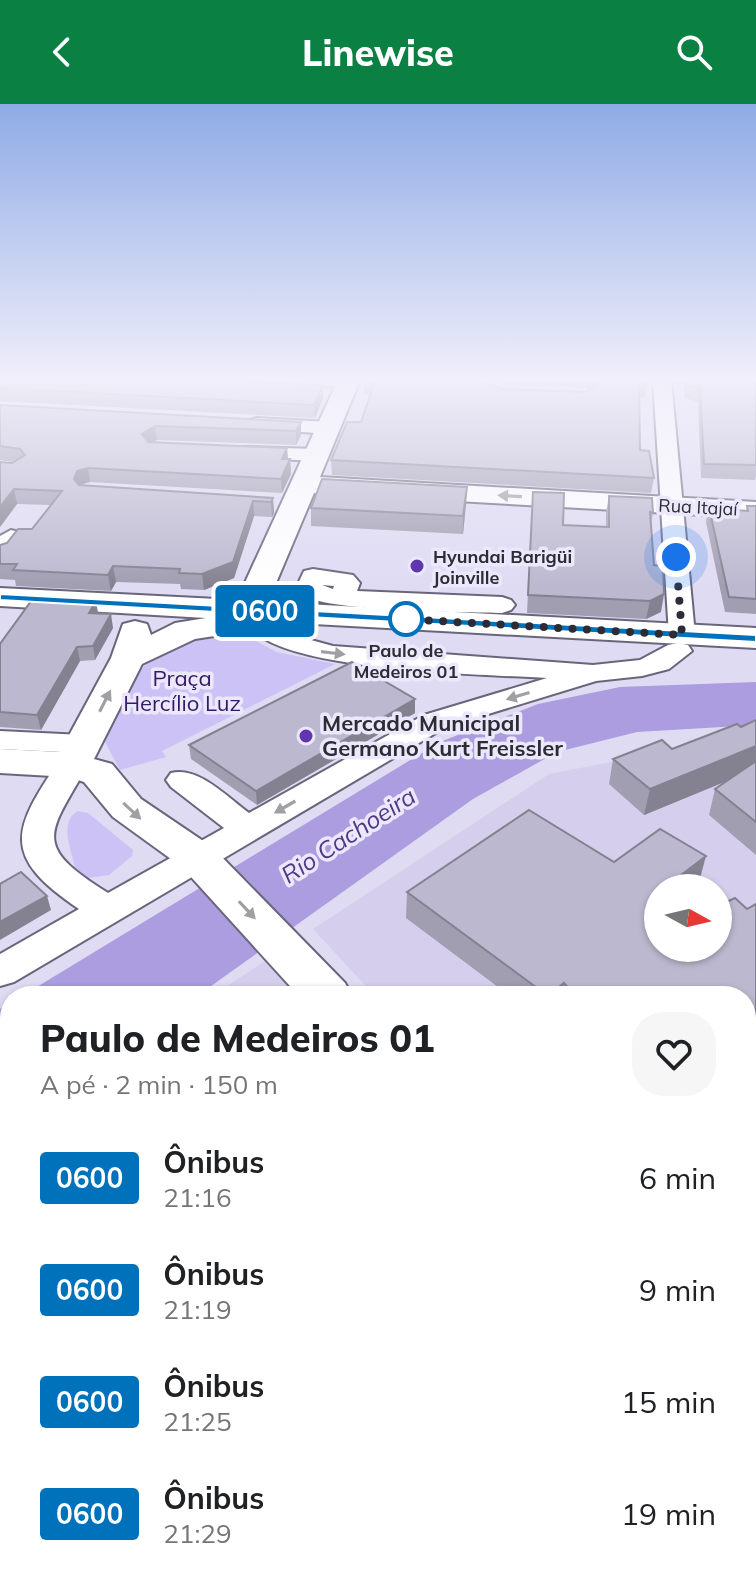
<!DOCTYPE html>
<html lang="pt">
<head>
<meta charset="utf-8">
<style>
  :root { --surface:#fff; --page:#f6f6f6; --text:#202124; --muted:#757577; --accent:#0b8043 }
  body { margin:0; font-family:Mulish,sans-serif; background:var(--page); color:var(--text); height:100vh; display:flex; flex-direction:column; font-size:30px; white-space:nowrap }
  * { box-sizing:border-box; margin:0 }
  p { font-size:26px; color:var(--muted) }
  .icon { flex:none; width:44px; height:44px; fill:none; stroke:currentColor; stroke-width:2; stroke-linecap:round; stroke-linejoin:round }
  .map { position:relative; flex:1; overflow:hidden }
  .panel { position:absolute; left:0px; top:882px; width:756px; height:600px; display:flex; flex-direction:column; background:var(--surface); border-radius:32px 32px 0 0; box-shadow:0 2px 6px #0004 }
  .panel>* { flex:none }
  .badge { padding:0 16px; border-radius:6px; font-size:28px; line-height:52px }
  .needle { width:52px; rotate:98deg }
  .tools { position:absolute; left:644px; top:770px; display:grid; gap:16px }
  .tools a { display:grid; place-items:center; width:88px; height:88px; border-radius:50%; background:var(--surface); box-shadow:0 2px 6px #0004; font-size:40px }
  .you { position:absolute; width:40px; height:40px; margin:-20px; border:6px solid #fff; border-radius:50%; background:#1a73e8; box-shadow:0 0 0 12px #1a73e833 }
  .map>.badge { position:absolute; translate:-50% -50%; box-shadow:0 0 0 4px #fff }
  .round { display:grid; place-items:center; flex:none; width:84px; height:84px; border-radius:32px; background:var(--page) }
  .overview { display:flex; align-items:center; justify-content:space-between; height:136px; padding:0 40px }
  h1 { font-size:38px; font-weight:800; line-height:60px }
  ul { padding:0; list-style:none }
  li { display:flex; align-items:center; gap:24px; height:112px; padding:0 40px }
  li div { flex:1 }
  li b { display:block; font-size:30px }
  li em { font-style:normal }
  li .badge { min-width:88px; font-weight:700; text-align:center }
  header { display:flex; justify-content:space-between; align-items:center; height:104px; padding:0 40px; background:var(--accent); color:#fff; font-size:36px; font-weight:800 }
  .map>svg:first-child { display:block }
  .built { fill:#d5cfed; fill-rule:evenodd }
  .green { fill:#ccc2f6 }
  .water { fill:#ab9de0 }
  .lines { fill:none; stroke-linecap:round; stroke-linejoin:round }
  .minor-casing { stroke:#69667b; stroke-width:4 }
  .major-casing { stroke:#69667b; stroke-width:4 }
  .minor { fill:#fff; fill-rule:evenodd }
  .major { fill:#fff; fill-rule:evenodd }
  .wall { fill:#a29eb2 }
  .shaded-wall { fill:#848191 }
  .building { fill:#bcb8cf; stroke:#848191; stroke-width:2 }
  .oneway { fill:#a0a0a4 }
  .line { fill:#0072bc; stroke:#fff; stroke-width:2 }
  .walk { stroke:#2d2b34; stroke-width:8; stroke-dasharray:0 14.4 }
  .poi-dot { fill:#5f36ae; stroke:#ece8fc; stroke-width:3 }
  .stop-dot { fill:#fff; stroke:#0072bc; stroke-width:4 }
  .labels { text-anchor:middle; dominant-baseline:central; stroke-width:7; stroke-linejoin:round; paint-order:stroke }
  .far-street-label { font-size:18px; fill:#2d2b34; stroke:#ece8fc }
  .far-poi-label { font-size:18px; font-weight:bold; fill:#2d2b34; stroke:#ece8fc; text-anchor:start }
  .far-stop-label { font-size:18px; font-weight:bold; fill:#2d2b34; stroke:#ece8fc }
  .park-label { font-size:22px; fill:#351a66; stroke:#ece8fc }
  .poi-label { font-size:22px; font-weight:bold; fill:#2d2b34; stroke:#ece8fc; text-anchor:start }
  .water-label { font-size:24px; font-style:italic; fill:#513988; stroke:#ece8fc }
</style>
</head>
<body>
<header><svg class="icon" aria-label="back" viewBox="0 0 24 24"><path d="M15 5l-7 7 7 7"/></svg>Linewise<svg class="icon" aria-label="search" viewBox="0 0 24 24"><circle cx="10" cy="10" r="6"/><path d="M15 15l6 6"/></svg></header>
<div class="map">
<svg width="756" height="1482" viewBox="0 0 756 1482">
  <rect width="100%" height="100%" fill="#dfdbf3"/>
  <g class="built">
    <path d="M756,630V1306L746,1295V892H375L313,825L549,670ZM658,784H718V844H658Z"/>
    <polygon points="265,857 297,892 212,892"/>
  </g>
  <g class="green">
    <path d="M216,528L240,529L277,548L335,560L162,647L166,653L120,666L105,638C137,569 136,547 216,528Z"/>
    <path d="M78,707L88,709L133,746L132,752L109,771L88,774L75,764C72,746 58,718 78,707Z"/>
  </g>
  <g class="water">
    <polygon points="756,578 756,621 637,628 557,648 473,695 197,892 22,892 440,638 538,600 620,583"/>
    <polygon points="10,899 10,1016 0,1023 0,905"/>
  </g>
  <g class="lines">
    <g class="minor-casing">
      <g id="minor">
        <polygon points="268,276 355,276 357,278 348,283 277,281"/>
        <polygon points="653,276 671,276 695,531 691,537 673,537 669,531"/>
        <polygon points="257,314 328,318 338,324 328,330 250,324 247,320 250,316"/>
        <polygon points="243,343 318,345 328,351 318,357 236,353 233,349"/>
        <polygon points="11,426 19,428 23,433 8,453 0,455 0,432"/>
        <path d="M313,465L353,471L360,479L357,487L502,493L511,496L515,501L511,506L502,509C468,508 311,509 295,486L304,467ZM322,481L334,482L333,485Z"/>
        <path d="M261,513L300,533L333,542L593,561L640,556L668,541L678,539L688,541L692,547L669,565L642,572L596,577L446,623L14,878L0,882V850L79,805C0,752 12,726 61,654L72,651L83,654L88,661C48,731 31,741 108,789L224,724L171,683L166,676L171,669C199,662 228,694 249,709L424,611L547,574C486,570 280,568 248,521L252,515Z"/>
        <polygon points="0,627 83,631 94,634 98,640 94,646 83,649 0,645"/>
      </g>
    </g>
    <g class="major-casing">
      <g id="major">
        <polygon points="338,276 360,276 320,373 756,398 756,414 314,389 268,498 756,524 756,544 241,516 244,521 240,528 195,535 142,560 94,655 112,660 141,695 212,743 345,879 352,892 299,892 182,763 113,713 84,678 69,673 0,669 0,645 60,648 111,554 123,520 135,517 147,520 151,531 175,519 206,514 0,502 0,484 237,496"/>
        <polygon points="746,1300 756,1305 756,1378 746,1374"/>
      </g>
    </g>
    <use href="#minor" class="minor"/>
    <use href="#major" class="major"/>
  </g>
  <g class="wall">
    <polygon points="0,276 323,281 323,294 315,314 0,297"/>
    <polygon points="268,276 331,276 331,277"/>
    <polygon points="501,276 651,276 650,278 647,278 645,293 640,293 640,346 654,374 651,389 332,371 331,356 361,318 370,290 364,290 364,277 484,279 504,285 586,288 588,286 586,284 506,281"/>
    <polygon points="672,276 756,276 756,371 755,376 701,374 698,298 685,294 683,280 674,280"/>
    <polygon points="0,301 301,318 301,331 296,341 157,336 154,338 287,344 288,355 290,355 291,370 282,389 90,378 80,381 273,394 274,409 272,413 254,412 234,474 204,486 181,485 180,480 116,478 111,487 16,482 15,476 0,475 0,441 7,439 32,425 51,401 17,400 0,423 12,359 14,358 0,356"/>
    <polygon points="467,383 463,430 311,422 311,404"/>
    <polygon points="533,388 563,421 606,423 606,409 609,392 653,409 651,419 654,461 661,508 646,515 527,509"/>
    <polygon points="747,402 756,402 756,510 725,508 706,418 709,404 746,407"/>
    <polygon points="96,497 98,509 113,524 95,556 80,557 41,626 0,623 0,540"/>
    <polygon points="415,609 257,701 191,655 189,641"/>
    <polygon points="756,616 756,751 709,711 715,685 729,676 644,711 609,680 613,655 672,645"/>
    <polygon points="614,758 699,778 691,784 658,784 658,844 756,800 756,1290 746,1280 746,892 510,892 406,814 407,788"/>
  </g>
  <g class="shaded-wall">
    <polygon points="323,281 323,294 315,314 314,301"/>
    <polygon points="301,318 301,331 296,341 296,327"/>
    <polygon points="155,322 157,336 144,344 142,330"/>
    <polygon points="287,344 288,359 282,355"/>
    <polygon points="290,355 291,370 282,389 281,375"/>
    <polygon points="88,364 90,378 79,381 74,375 77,367"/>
    <polygon points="467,383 466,401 463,430 463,412"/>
    <polygon points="14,385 17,400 0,423 0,403"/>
    <polygon points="273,394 274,409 272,413 271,398"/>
    <polygon points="253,397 254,412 234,474 204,486 202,470"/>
    <polygon points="113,462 116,478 111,487 108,471"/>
    <polygon points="664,490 661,508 646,515 650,497"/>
    <polygon points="96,497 98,511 89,509"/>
    <polygon points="111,510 113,524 95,556 93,542"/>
    <polygon points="77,543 80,557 41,626 37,611"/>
    <polygon points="415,595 415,609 257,701 256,687"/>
    <polygon points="756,642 756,665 644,711 650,685"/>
    <polygon points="706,752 699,778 691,784 664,784"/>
    <polygon points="47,792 51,806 0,836 0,818"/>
    <polygon points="564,879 561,892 548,892"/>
    <polygon points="578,1472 600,1472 584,1482 561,1482"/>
  </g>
  <g class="building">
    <polygon points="0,276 220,276 323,281 314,301 0,284"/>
    <polygon points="364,276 483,276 484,279 504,285 586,288 598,280 593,276 647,276 647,280 639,279 640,346 649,347 654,374 331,356 347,318 361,318 375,277 364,277"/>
    <polygon points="686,276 756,276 756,361 704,360 700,284 687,281"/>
    <polygon points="0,301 301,318 296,327 155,322 142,330 148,338 287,344 282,355 290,355 281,375 88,364 77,367 74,375 79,381 273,394 271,398 253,397 233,458 202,470 179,469 180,465 113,462 108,471 13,466 17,460 0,460 0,441 7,439 18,425 32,425 62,387 14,385 0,403 0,358 12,359 25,351 20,345 0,342"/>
    <polygon points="322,375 467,383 463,412 311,404"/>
    <polygon points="533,388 564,389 563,421 609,423 609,392 652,394 653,409 650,408 654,461 663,462 664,490 650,497 528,491"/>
    <polygon points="747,402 756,402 756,495 729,493 709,404 748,407"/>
    <polygon points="34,493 96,497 89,509 111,510 93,542 77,543 37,611 0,608 0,540"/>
    <polygon points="352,558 415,595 256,687 189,641"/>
    <polygon points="756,616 756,642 650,685 613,655 662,636 672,645 737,620 741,623"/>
    <polygon points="756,657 756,718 715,685"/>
    <polygon points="529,706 614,758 660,725 706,752 664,784 658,784 658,844 718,844 718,802 735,794 747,805 756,800 756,1255 746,1245 746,892 575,892 564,879 548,892 407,788"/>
    <polygon points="21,768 47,792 0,818 0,780"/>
    <polygon points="10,1044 10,1472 578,1472 561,1482 0,1482 0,1251 8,1248 0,1201 0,1047"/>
  </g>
  <defs><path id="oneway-solid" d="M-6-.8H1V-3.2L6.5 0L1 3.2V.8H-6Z" transform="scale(2)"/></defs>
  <g class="oneway">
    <use href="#oneway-solid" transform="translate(510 392) rotate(-177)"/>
    <use href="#oneway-solid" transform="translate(333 549) rotate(7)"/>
    <use href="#oneway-solid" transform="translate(518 592) rotate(163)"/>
    <use href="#oneway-solid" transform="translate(105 597) rotate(-63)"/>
    <use href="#oneway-solid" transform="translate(285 703) rotate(150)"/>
    <use href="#oneway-solid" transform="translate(132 707) rotate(43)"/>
    <use href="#oneway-solid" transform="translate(247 806) rotate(47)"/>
  </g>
  <linearGradient id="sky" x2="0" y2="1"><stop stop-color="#8fabe5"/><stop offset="0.57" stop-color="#f1effa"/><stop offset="1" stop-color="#f1effa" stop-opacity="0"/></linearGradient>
  <rect width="756" height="483" fill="url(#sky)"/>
  <polygon class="line" points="0,490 756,531 756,538 0,496"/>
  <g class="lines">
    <polyline class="walk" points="406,515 403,515 682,531 676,453"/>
  </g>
  <g class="poi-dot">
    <circle cx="417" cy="462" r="8"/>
    <circle cx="306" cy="632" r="8"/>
  </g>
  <circle class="stop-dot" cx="406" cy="515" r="16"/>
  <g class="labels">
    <g class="far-street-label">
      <text transform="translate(698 403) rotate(3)">Rua Itajaí</text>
    </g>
    <g class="far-poi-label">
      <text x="433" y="452">Hyundai Barigüi<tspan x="433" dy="21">Joinville</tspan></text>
    </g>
    <g class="far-stop-label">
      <text x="406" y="546">Paulo de<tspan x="406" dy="21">Medeiros 01</tspan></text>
    </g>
    <g class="park-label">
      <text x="182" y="574">Praça<tspan x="182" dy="25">Hercílio Luz</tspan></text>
    </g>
    <g class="poi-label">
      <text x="322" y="619">Mercado Municipal<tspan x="322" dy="25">Germano Kurt Freissler</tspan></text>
    </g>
    <g class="water-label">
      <text transform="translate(348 731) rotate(-33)">Rio Cachoeira</text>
    </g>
  </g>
</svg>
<div class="tools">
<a><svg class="needle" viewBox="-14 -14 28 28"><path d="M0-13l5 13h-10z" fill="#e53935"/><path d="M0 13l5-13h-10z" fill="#757577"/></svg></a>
</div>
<div class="you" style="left:676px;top:453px"></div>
<b class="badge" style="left:265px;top:507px;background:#0072bc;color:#fff">0600</b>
<section class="panel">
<div class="overview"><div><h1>Paulo de Medeiros 01</h1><p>A pé · 2 min · 150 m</p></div><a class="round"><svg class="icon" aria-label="heart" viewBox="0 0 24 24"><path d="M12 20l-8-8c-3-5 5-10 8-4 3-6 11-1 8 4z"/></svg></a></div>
<ul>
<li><span class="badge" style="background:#0072bc;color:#fff">0600</span><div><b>Ônibus</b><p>21:16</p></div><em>6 min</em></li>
<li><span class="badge" style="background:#0072bc;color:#fff">0600</span><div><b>Ônibus</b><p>21:19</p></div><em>9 min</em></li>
<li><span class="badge" style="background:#0072bc;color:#fff">0600</span><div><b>Ônibus</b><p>21:25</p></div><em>15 min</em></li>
<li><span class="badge" style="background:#0072bc;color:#fff">0600</span><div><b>Ônibus</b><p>21:29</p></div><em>19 min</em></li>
</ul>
</section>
</div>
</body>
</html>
